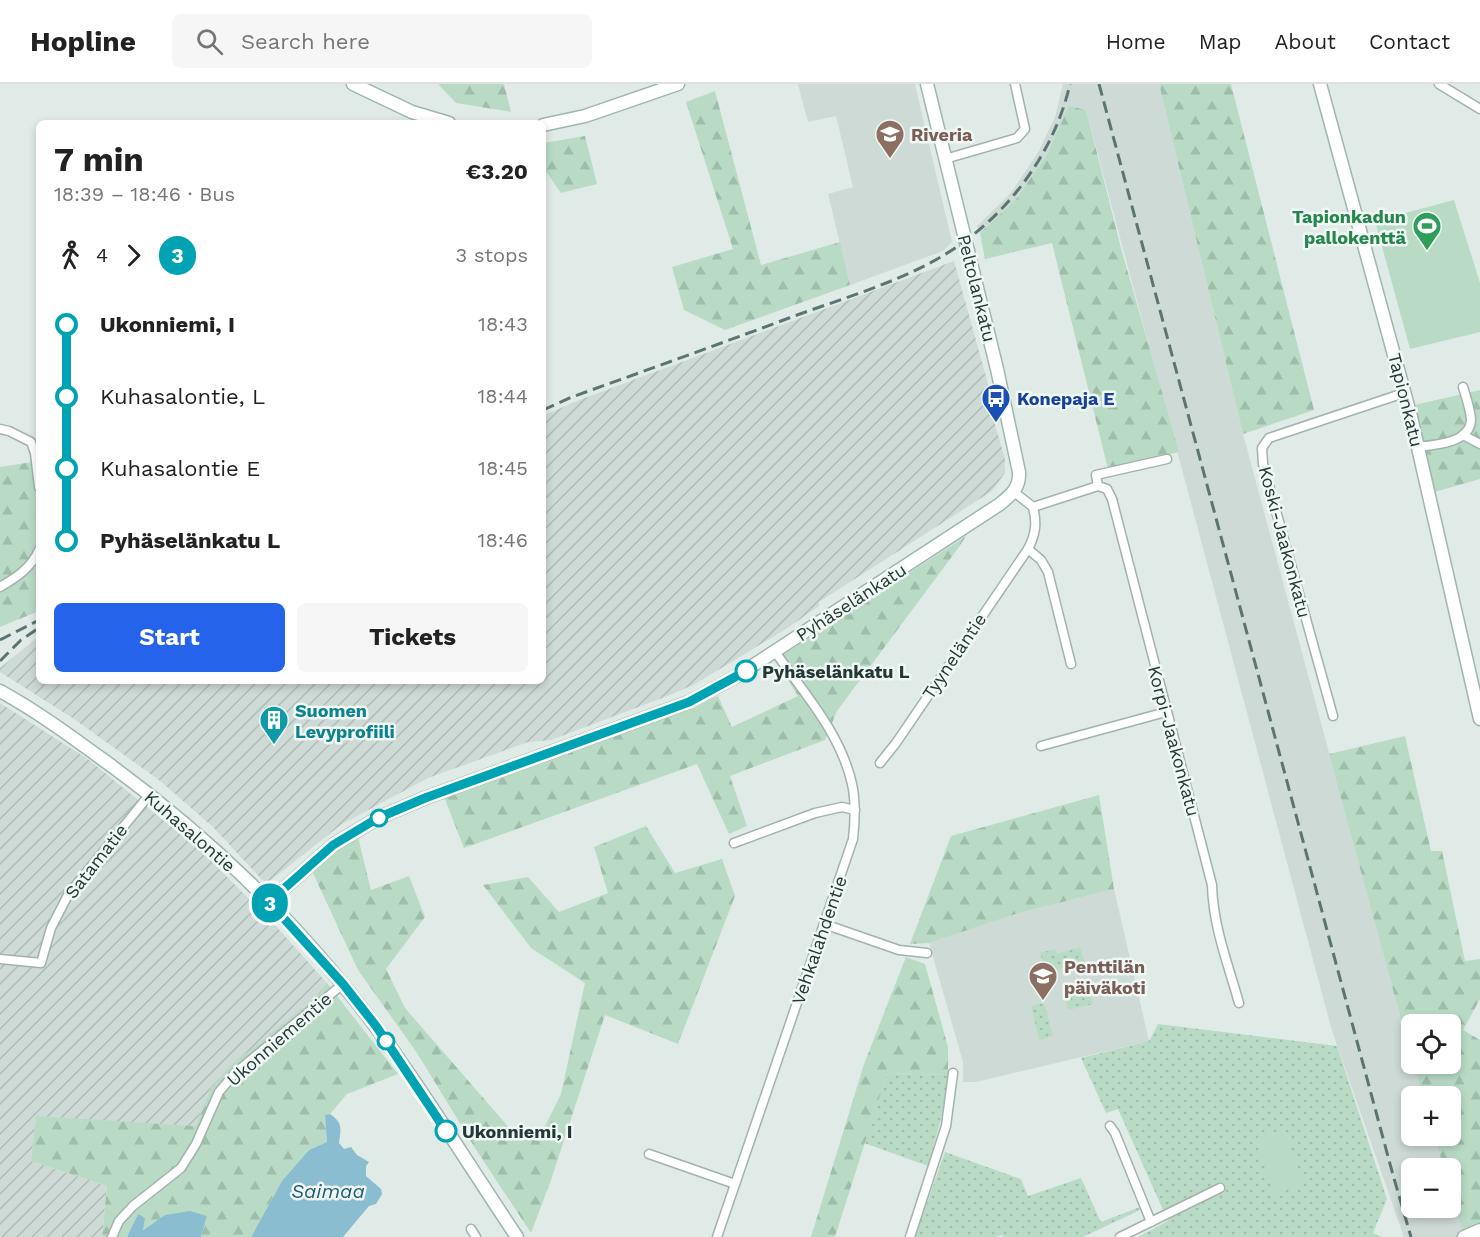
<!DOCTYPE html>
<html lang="en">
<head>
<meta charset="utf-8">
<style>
  :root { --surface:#fff; --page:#f6f6f6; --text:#222; --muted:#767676; --line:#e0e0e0; --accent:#2563eb }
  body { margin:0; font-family:"Work Sans",sans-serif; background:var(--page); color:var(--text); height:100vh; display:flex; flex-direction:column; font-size:22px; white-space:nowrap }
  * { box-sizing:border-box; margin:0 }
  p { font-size:20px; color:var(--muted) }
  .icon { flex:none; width:33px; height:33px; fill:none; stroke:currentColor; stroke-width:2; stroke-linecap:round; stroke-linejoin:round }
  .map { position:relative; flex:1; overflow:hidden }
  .details { position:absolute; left:36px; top:36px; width:510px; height:564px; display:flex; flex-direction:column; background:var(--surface); border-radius:9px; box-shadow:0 3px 9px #0003 }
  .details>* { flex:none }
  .badge { padding:0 12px; border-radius:20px; font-size:21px; line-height:39px }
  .tools { position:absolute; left:1401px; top:930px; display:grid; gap:12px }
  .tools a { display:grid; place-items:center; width:60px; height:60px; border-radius:9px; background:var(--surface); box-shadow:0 3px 9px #0003; font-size:30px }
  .map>.badge { position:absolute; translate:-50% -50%; box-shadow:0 0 0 3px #fff }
  .legs { display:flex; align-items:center; gap:9px; height:66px; padding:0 18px; font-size:20px }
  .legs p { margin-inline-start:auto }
  .head { display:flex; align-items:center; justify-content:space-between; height:102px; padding:0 18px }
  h1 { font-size:33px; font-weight:700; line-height:45px }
  .action { display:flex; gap:12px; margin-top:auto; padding:12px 18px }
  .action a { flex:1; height:69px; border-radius:9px; background:var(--accent); color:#fff; font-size:24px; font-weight:700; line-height:69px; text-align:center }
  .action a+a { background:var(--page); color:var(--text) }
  ul { padding:0 18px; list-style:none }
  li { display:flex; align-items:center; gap:21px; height:72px; font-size:22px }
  li i { display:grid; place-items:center; width:9px; height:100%; margin:0 8px; background:currentColor }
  li i::after { content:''; width:15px; height:15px; margin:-8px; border:4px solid; border-radius:50%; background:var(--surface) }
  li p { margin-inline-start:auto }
  li:first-child i { background:linear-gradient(#0000 50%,currentColor 0) }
  li:last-child i { background:linear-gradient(currentColor 50%,#0000 0) }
  header { display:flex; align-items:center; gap:36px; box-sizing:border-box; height:84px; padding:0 30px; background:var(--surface); border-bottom:2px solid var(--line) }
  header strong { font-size:28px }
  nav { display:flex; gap:33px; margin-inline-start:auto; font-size:21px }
  .search { width:420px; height:54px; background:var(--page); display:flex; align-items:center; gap:15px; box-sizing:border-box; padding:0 21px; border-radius:9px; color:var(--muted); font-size:22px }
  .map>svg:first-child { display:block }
  .built { fill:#cedad6 }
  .industrial { fill:url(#industrial-furrows) }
  .grass { fill:url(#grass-dots) }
  .forest { fill:url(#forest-firs) }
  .pitch { fill:#b9dbc6 }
  .water { fill:#89bdcf }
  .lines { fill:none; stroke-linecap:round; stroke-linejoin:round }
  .street-casing { stroke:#a3b2ae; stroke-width:11 }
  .secondary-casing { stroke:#9fb6b0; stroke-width:15 }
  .street { stroke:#fff; stroke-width:8 }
  .secondary { stroke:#fff; stroke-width:12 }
  .rail { stroke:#5b7672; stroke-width:3; stroke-dasharray:12 6; stroke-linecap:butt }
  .line-1-casing { stroke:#fff; stroke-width:14 }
  .line-1 { stroke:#00a3b4; stroke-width:9 }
  .stop-1-dot { fill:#fff; stroke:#00a3b4; stroke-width:3 }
  .labels { text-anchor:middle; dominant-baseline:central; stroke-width:5; stroke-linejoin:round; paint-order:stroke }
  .education-label { font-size:18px; font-weight:bold; fill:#785e54; stroke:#f0f7f5; text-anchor:start }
  .leisure-label { font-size:18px; font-weight:bold; fill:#27864d; stroke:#f0f7f5; text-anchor:end }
  .street-label { font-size:18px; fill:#213a36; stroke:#f0f7f5 }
  .transit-label { font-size:18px; font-weight:bold; fill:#164399; stroke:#f0f7f5; text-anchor:start }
  .stop-label { font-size:18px; font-weight:bold; fill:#213a36; stroke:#f0f7f5; text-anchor:start }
  .culture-label { font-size:18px; font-weight:bold; fill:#0d838f; stroke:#f0f7f5; text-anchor:start }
  .water-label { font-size:20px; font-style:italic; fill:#1d5d75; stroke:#f0f7f5 }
</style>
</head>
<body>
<header>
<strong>Hopline</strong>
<div class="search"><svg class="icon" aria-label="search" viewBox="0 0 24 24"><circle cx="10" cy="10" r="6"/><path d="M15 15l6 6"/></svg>Search here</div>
<nav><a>Home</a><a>Map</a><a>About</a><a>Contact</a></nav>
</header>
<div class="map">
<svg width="1480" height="1153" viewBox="0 0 1480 1153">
  <defs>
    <pattern id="industrial-furrows" width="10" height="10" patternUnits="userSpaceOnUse" patternTransform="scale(1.5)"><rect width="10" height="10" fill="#cedad6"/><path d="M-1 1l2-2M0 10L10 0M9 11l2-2" fill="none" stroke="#b1bcb8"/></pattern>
    <pattern id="grass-dots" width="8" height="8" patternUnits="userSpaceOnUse" patternTransform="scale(1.5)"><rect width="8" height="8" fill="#b9dbc6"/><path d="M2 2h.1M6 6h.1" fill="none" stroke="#9fbdab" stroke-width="1.8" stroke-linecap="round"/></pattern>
    <pattern id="forest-firs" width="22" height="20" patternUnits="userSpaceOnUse" patternTransform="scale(1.5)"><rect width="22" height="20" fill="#b9dbc6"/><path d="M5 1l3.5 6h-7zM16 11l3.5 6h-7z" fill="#9fbdab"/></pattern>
  </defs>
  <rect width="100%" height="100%" fill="#e0ebe7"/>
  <g class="built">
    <polygon points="798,0 915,0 952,158 943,167 850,201 828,110 853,103 836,32 808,38"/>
    <polygon points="1063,0 1159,0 1243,350 1411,972 1412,980 1414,980 1423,1012 1412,1012 1412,1052 1434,1052 1444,1084 1412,1084 1412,1124 1450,1124 1451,1107 1464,1153 1404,1153 1332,947 1086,26 1069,23 1047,70 1017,114 980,149 977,142 1011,109 1039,67 1055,33"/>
    <polygon points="1114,805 1149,957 976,998 963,998 963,978 929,859 1019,829"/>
  </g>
  <g class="industrial">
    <polygon points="954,177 988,300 989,320 1005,375 1005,389 992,407 819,518 819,522 786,545 695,600 670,611 551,656 528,658 428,694 342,740 266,800 213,743 159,696 74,635 0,588 0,584 39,552 39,597 543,597 543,332 574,318"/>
    <polygon points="0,619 89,676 202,768 273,839 327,899 305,922 211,1004 195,1042 36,1033 31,1077 107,1102 102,1153 0,1153"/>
  </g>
  <g class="grass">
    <polygon points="1080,863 1085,878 1046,889 1040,869 1055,865 1057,870"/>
    <polygon points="1089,905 1093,920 1068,926 1065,912"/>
    <polygon points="1044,919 1053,952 1039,956 1031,922"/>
    <polygon points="1158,940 1337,962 1387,1115 1373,1149 1382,1153 1138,1153 1168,1137 1118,1025 1106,1029 1081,974 1149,957"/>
    <polygon points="887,989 948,991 942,1031 928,1082 864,1059"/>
    <polygon points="945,1068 1021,1095 1028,1112 1081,1094 1101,1138 1140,1123 1140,1126 1083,1153 1003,1153 1002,1151 995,1153 915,1153"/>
  </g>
  <g class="forest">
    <polygon points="438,0 504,0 511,28 456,19"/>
    <polygon points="1159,0 1231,0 1314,326 1243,350"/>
    <polygon points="715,7 761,181 840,158 850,201 725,246 684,226 672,183 733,165 686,18"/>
    <polygon points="1069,22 1086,26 1121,164 1179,368 1108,385 1052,159 985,175 980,149 1017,114 1047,70"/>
    <polygon points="585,52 597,100 561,109 543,83 543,59"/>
    <polygon points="1480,306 1480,395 1431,409 1410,322"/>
    <polygon points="39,377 39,527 0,543 0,383"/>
    <polygon points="966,452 959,463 837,627 825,656 730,692 747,742 729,750 697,680 464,764 444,713 691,623 718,612 732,643 798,612 775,576"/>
    <polygon points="1405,652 1431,767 1442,767 1465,877 1480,875 1480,915 1463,946 1480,956 1480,1153 1464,1153 1451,1107 1450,1084 1444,1084 1434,1052 1450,1052 1450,1012 1423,1012 1414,980 1450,980 1450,940 1412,940 1411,972 1329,670"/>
    <polygon points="1099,711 1114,805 1019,829 929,859 910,860 951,752"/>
    <polygon points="646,742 675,789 722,775 735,812 678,960 605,931 551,1096 531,1149 475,1064 417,969 358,886 312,787 335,767 358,753 371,806 409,792 425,833 386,885 405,924 511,1046 541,1050 561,1010 585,899 531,864 483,801 528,793 559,828 608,809 594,763"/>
    <polygon points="906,873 925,880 948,963 948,991 887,989 835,1153 811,1153 864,980"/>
    <polygon points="327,899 398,990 347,1010 330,1030 325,1031 327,1058 309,1066 282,1097 251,1153 201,1153 207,1132 165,1131 142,1146 138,1130 127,1153 102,1153 107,1102 31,1077 36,1032 195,1042 211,1004 231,981 305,922"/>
  </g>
  <g class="pitch">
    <polygon points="1454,116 1480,199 1480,248 1410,265 1375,137"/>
    <polygon points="1285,1045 1303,1101 1273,1109 1257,1053"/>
  </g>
  <g class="water">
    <path d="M330,1030C343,1039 341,1044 339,1059L344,1065L351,1063L357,1071L369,1078L366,1082V1092L381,1105L382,1110L376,1120L369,1122L343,1153H251L282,1097L309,1066L327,1058L325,1031Z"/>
    <polygon points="190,1127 207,1132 201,1153 127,1153 138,1130 145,1134 143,1146 165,1131"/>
  </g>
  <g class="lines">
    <g class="street-casing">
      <g id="street">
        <polyline points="1439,0 1480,25"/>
        <polyline points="945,75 1017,54 1025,45 1015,0"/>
        <polyline points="0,345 9,347 31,358 35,369 39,403"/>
        <polyline points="1463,351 1480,360"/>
        <path d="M1417,363C1435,361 1471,359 1471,335C1470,324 1466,313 1463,303"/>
        <path d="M1098,402L1107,405L1112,415L1212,801C1213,842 1228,880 1239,919"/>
        <polyline points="1098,402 1096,391 1167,375"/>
        <polyline points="1014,408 1033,423 1098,402"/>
        <path d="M1033,423C1037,438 1036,450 1028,465L1041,476L1048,488L1071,580"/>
        <path d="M0,503C17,493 31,484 39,466"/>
        <polyline points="1333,632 1263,380 1262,364 1269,354 1404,309"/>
        <polyline points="1041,662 1166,628"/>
        <polyline points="880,679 896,659 1028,465"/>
        <polyline points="734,759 815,729 842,723 855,726"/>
        <polyline points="824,840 899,866 927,869"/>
        <polyline points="0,875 41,879 51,844 68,811 150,710"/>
        <polyline points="1110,1042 1115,1049 1151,1138"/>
        <polyline points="649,1070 735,1100"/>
        <polyline points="471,1145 476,1153"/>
        <polyline points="112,1153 119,1137 133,1122 181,1084 196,1060 219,1008 235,989 343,900"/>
        <path d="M717,1153L853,755C855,737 856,718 852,700C841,650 804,609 776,569"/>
        <polyline points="910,1153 946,1042 953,989"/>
        <polyline points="1120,1153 1220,1104"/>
      </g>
    </g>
    <g class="secondary-casing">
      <g id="secondary">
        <polyline points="353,0 412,28 449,39"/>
        <polyline points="1320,0 1411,333 1480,635"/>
        <polyline points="543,41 585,32 678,0"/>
        <path d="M0,607C40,629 76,656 113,683C212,756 302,843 376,943C426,1011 470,1083 517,1153"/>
        <path d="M269,818L333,761L378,734L425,714L689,618L737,592L1000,420C1011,411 1020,404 1019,388L997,285L927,0"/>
        <polyline points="1464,1153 1480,1146"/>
      </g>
    </g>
    <use href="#street" class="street"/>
    <use href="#secondary" class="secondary"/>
    <g class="rail">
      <polyline points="1099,0 1393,1091 1411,1153"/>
      <path d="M543,326L572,313C644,287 717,261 789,234C840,215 898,199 944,171C1006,134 1054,70 1070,0"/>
      <polyline points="0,556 39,536"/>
      <polyline points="0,577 21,556 39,544"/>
    </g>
  </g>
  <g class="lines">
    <g class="line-1-casing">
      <polyline id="line-1" points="446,1047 376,942 343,900 269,818 333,761 378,734 425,714 689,618 746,587"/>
    </g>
    <use href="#line-1" class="line-1"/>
  </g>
  <defs>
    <g id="school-pin" transform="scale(1.5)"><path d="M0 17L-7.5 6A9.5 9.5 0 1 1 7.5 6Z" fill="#8d6e63" stroke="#f0f7f5"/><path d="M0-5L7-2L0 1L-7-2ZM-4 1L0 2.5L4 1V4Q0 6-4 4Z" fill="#fff"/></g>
    <g id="stadium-pin" transform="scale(1.5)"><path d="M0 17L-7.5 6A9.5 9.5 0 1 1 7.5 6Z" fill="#2e9e5b" stroke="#f0f7f5"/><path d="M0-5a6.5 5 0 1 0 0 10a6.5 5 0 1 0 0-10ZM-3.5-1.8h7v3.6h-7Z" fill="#fff"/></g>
    <g id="bus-pin" transform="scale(1.5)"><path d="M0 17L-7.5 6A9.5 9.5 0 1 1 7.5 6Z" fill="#1a4fb4" stroke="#f0f7f5"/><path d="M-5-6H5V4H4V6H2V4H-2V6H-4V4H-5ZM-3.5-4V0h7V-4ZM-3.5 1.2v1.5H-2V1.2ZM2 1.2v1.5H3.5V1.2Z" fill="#fff"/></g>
    <g id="building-pin" transform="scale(1.5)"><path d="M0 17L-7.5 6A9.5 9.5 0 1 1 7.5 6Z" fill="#0f9aa8" stroke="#f0f7f5"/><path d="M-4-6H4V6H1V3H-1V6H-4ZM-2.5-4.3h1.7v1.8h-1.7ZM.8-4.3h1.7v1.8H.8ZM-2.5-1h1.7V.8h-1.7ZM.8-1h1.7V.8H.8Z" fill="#fff"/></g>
  </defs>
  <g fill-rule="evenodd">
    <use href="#school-pin" x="890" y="50"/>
    <use href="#stadium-pin" x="1427" y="142"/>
    <use href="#bus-pin" x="996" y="314"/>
    <use href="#building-pin" x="274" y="636"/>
    <use href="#school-pin" x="1043" y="892"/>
  </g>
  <g class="stop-1-dot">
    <circle cx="746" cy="587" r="10"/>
    <circle cx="379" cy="734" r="8"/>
    <circle cx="386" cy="957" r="8"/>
    <circle cx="446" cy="1047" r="10"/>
  </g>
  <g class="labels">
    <g class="education-label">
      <text x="911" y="50">Riveria</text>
      <text x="1064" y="882">Penttilän<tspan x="1064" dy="21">päiväkoti</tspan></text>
    </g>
    <g class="leisure-label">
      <text x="1406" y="132">Tapionkadun<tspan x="1406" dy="21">pallokenttä</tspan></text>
    </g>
    <g class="street-label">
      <text transform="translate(977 204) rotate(76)">Peltolankatu</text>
      <text transform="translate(1406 316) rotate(76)">Tapionkatu</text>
      <text transform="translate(1285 458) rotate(75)">Koski-Jaakonkatu</text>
      <text transform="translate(851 518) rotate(-33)">Pyhäselänkatu</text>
      <text transform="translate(954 572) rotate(-56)">Tyyneläntie</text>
      <text transform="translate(1174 657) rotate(75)">Korpi-Jaakonkatu</text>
      <text transform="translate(190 747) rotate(41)">Kuhasalontie</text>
      <text transform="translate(96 777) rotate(-52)">Satamatie</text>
      <text transform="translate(819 856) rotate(-71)">Vehkalahdentie</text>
      <text transform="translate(279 955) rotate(-41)">Ukonniementie</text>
    </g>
    <g class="transit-label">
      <text x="1017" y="314">Konepaja E</text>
    </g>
    <g class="stop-label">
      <text x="762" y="587">Pyhäselänkatu L</text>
      <text x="462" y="1047">Ukonniemi, I</text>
    </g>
    <g class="culture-label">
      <text x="295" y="626">Suomen<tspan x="295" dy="21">Levyprofiili</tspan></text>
    </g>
    <g class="water-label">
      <text x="328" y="1107">Saimaa</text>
    </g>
  </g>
</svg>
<div class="tools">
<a><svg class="icon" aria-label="locate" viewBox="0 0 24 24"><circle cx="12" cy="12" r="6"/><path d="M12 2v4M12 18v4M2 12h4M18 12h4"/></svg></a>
<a>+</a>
<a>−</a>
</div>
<b class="badge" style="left:270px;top:819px;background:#00a3b4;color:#fff">3</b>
<section class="details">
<div class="head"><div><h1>7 min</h1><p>18:39 – 18:46 · Bus</p></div><b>€3.20</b></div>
<div class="legs"><svg class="icon" aria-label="walk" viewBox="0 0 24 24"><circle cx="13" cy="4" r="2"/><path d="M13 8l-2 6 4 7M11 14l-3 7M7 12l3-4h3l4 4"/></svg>4<svg class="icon" aria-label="forward" viewBox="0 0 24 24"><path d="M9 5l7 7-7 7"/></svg><b class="badge" style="background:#00a3b4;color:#fff">3</b><p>3 stops</p></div>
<ul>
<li><i style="color:#00a3b4"></i><b>Ukonniemi, I</b><p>18:43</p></li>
<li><i style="color:#00a3b4"></i><span>Kuhasalontie, L</span><p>18:44</p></li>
<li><i style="color:#00a3b4"></i><span>Kuhasalontie E</span><p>18:45</p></li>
<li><i style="color:#00a3b4"></i><b>Pyhäselänkatu L</b><p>18:46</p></li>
</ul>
<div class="action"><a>Start</a><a>Tickets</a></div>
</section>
</div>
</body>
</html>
